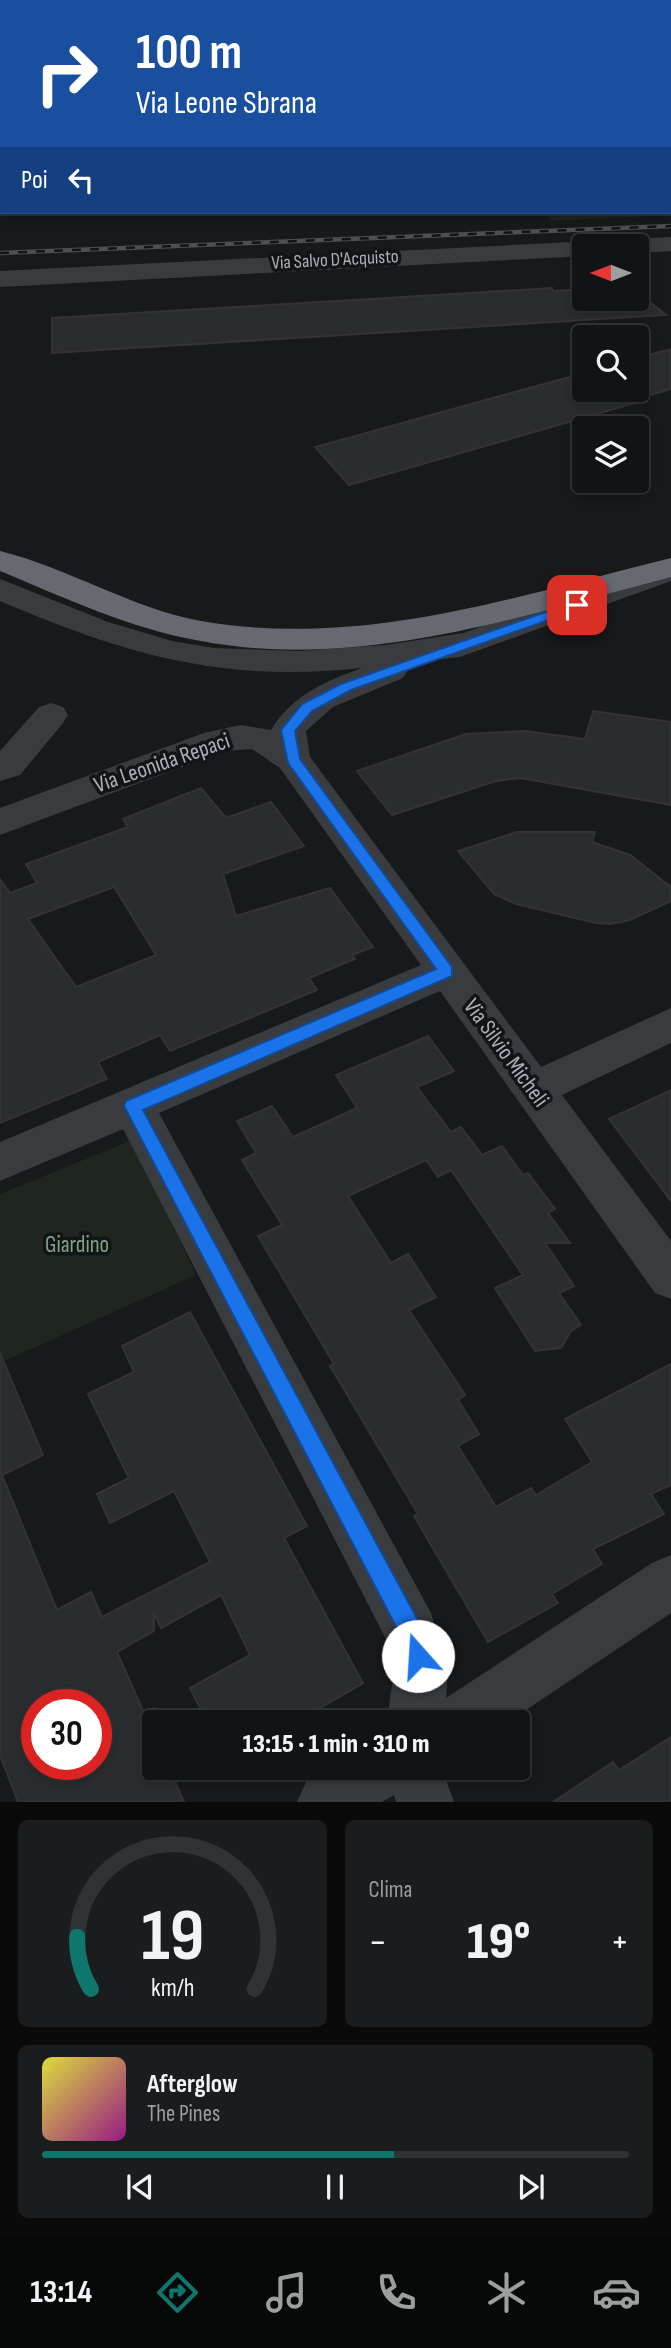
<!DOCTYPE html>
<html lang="it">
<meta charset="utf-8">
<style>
body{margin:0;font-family:"Sofia Sans Condensed",sans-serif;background:#1b1c1d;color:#f1f3f6;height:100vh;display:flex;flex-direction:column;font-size:26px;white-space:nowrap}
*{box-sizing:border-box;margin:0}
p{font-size:23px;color:#9c9ea0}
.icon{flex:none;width:38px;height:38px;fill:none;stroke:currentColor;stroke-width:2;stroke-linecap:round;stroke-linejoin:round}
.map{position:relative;height:1802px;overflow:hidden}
.side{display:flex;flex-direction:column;gap:18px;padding:18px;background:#0a0a0b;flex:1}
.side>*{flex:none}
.guide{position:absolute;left:0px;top:0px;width:672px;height:214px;box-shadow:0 4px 10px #0003,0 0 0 2px #313234;background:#1a4fa0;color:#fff;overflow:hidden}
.needle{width:46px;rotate:270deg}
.controls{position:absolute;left:572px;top:234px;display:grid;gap:14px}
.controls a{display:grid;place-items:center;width:77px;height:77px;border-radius:7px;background:#121314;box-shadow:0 4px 10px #0003,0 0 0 2px #313234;font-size:35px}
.speed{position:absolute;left:21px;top:1689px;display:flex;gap:14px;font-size:35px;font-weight:700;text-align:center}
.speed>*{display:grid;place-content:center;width:91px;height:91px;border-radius:50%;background:#121314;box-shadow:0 4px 10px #0003,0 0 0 2px #313234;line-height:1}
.speed .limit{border:10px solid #d22;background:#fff;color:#111}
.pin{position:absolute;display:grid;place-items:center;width:60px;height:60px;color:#fff;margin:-30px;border-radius:14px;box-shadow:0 4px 10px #0006}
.me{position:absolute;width:77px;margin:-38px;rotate:341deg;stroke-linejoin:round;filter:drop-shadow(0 0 5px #0008)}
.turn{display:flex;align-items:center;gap:24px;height:147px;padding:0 21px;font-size:32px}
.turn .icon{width:91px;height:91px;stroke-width:2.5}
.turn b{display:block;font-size:49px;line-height:60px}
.then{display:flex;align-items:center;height:66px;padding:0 21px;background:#0003;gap:14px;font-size:26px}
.big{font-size:52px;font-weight:800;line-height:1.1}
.side .widget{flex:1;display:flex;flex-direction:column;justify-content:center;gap:10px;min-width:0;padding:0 24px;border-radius:10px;background:#1b1c1d}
.side .dial{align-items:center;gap:0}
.dial svg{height:182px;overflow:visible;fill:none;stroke:#313234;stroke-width:7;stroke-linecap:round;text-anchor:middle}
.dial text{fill:#f1f3f6;stroke:none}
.song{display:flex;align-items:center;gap:21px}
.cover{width:84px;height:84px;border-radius:10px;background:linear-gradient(135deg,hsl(60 70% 55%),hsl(310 70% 35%))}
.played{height:7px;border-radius:4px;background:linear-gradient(90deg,#0f766e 60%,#313234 60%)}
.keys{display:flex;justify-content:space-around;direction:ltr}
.heat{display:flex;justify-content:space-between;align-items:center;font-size:38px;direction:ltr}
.side .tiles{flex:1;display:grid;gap:18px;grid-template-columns:1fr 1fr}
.widget:last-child{grid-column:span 2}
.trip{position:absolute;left:142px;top:1710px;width:388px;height:70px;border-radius:7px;background:#121314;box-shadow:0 4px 10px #0003,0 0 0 2px #313234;font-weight:800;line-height:70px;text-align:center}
.tabs{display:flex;height:112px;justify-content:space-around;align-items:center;background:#070808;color:#9c9ea0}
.tabs .icon{width:49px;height:49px}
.tabs .current{color:#0f766e}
.tabs b{font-size:32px;color:#f1f3f6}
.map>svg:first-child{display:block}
.green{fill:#1e261f}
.building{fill:#2b2c2e;stroke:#333336;stroke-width:2;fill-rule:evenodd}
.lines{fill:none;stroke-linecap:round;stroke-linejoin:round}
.minor{fill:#3a3b3f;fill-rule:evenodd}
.highway{fill:#666970;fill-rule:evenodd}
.rail-casing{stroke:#4d4f54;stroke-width:4.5}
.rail{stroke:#131416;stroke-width:2.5;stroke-dasharray:9;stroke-linecap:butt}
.route{fill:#1a73e8;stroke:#114b97;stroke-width:2}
.labels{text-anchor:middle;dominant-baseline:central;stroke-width:7;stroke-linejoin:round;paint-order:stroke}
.far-street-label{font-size:19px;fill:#abb1ba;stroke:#131416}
.street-label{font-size:23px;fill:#abb1ba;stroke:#131416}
.park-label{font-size:23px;fill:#83a483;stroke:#131416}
</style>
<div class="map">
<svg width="671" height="1802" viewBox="0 0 671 1802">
<rect width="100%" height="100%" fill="#18191b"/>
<g class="green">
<polygon points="671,205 671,215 550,221 548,212 670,212"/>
<polygon points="132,1140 196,1275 0,1363 0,1194"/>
</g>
<g class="building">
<polygon points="552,288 553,291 584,289 584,299 637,299 637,292 666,315 52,353 52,318"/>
<polygon points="671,349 671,389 632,400 635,403 349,485 315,447 584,373 584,390 637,390 637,358"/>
<polygon points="593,711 671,722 671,805 520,778 496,781 392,815 357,771 466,734 525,731 585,739"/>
<path d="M201 788 226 818 271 802 304 846 223 874 236 916 330 888 373 947 352 955 355 959 309 978 317 990 170 1051 160 1035 98 1062 107 1079 0 1123V879L10 893 37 883 26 864 128 827 123 819ZM114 887 156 955 76 987 28 919Z"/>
<polygon points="517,832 595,832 592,842 630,855 671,887 671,901 630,920 611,924 596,923 516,904 494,894 458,851"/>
<polygon points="428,1036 454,1071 417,1087 451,1132 461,1127 482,1155 502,1146 523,1175 528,1173 555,1209 548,1213 570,1243 545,1243 574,1286 559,1293 581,1325 571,1331 561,1348 535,1351 495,1288 523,1275 451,1170 438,1177 426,1160 348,1196 391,1263 408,1254 436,1297 409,1310 465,1395 458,1400 479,1434 458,1446 496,1507 531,1488 536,1495 592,1462 565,1419 671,1364 671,1485 651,1494 664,1514 593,1549 602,1564 552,1594 558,1603 488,1642 414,1516 418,1514 330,1366 334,1364 258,1236 282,1225 242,1160 256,1153 237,1121 272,1106 293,1137 357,1108 336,1075"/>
<polygon points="671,1090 671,1201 609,1119"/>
<path d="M190 1312 307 1526 284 1538 363 1683 296 1722H207L190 1688 250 1655 221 1595 161 1628 154 1613V1631L117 1652 144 1713 154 1708V1768H169L184 1802H18L0 1755V1353L43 1455 2 1475 57 1610 91 1592 102 1617 210 1562 174 1491 110 1523 97 1494 129 1478 88 1394 134 1372 122 1346ZM37 1704H96V1764H37Z"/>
<polygon points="671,1737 671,1802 553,1802 613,1762 619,1770"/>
</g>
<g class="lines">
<g class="minor">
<polygon points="302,0 327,0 301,2"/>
<rect x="0" y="81" width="2" height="12"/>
<polygon points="671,237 671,251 637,253 637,247 584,247 584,256 0,287 0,271"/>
<path d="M671 560V581L460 657 404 663 408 670 403 678 333 707 306 731 310 757 541 1067 671 1008V1043L562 1095 671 1241V1299L655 1293 440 991 159 1113 431 1613 448 1670 446 1698 652 1563 671 1555V1613L508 1722H387L394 1670 386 1639 123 1129 0 1181V1142L421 965 280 768 252 749 225 751 0 835V808L204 733 240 725 271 730C292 695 326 681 362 668 223 683 126 655 0 601V579L108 622 172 641 214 648 300 651 386 645 463 633Z"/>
<polygon points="51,703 63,707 68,715 63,723 20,775 0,781 0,751 39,707"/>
<polygon points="331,1768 442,1768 454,1802 396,1802 394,1795 382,1802 297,1802 306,1782"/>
</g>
<path class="highway" d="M0 551C69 568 130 608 201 621 361 649 517 596 671 558V577C518 617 360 671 201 641 131 629 65 598 0 571Z"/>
<g class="rail-casing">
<polyline id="rail" points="0,253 671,226"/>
</g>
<use href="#rail" class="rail"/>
</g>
<polygon class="route" points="577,601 582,602 582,608 351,690 312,711 295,731 300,759 452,967 452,976 143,1110 420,1624 430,1656 426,1663 418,1667 410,1663 401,1636 124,1106 126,1101 436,969 288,763 281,730 302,704 341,684"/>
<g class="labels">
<g class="far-street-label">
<text transform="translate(335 260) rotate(-3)">Via Salvo D'Acquisto</text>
</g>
<g class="street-label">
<text transform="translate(162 763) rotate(-19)">Via Leonida Repaci</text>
<text transform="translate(506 1053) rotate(54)">Via Silvio Micheli</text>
</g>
<g class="park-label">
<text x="77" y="1245">Giardino</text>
</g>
</g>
</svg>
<div class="controls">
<a><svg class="needle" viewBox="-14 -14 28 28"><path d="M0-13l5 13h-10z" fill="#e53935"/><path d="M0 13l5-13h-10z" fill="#9c9ea0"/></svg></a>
<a><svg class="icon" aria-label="search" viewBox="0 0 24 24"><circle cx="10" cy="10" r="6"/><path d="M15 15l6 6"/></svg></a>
<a><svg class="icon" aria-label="layers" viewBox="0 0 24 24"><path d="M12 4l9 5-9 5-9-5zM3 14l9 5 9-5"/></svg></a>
</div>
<div class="speed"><div class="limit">30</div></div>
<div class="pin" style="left:577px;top:605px;background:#d93025"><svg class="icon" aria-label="arrive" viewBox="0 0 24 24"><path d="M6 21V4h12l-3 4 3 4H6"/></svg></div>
<svg class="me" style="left:418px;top:1656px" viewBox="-20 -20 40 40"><circle r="19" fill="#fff"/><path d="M0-13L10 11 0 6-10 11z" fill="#1a73e8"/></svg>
<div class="trip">13:15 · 1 min · 310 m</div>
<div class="guide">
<div class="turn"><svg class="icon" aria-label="right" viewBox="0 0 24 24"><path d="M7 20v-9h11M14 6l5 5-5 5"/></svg><div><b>100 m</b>Via Leone Sbrana</div></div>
<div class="then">Poi<svg class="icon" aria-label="left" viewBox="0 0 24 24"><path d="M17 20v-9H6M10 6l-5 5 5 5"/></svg></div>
</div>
</div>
<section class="side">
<div class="tiles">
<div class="widget dial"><svg viewBox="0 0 100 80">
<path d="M14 69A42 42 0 1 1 86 69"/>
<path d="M14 69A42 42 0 0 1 8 46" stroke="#0f766e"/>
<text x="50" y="56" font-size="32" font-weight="700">19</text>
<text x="50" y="72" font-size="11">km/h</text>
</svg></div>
<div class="widget"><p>Clima</p>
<div class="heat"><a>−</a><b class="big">19°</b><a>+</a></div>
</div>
<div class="widget">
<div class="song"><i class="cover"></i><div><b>Afterglow</b><p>The Pines</p></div></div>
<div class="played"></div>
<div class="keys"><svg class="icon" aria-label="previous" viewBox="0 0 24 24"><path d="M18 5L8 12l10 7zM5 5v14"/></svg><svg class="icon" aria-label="pause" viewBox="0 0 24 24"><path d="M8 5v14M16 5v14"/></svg><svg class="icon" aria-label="next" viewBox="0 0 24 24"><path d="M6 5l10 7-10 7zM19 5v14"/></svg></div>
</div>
</div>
</section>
<nav class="tabs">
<b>13:14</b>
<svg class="icon current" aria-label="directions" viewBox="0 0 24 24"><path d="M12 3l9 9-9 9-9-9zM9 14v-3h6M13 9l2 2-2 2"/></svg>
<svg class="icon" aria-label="music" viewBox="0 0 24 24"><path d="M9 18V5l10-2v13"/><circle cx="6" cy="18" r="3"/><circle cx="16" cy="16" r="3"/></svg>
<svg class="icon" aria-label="phone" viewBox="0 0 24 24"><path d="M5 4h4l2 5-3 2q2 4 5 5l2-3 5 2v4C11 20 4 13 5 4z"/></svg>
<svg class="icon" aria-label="climate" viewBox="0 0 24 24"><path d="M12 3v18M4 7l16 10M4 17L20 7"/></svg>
<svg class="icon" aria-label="car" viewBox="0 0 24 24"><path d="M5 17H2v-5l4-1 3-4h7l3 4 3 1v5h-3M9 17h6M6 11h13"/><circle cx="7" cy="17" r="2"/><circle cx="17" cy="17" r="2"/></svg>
</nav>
